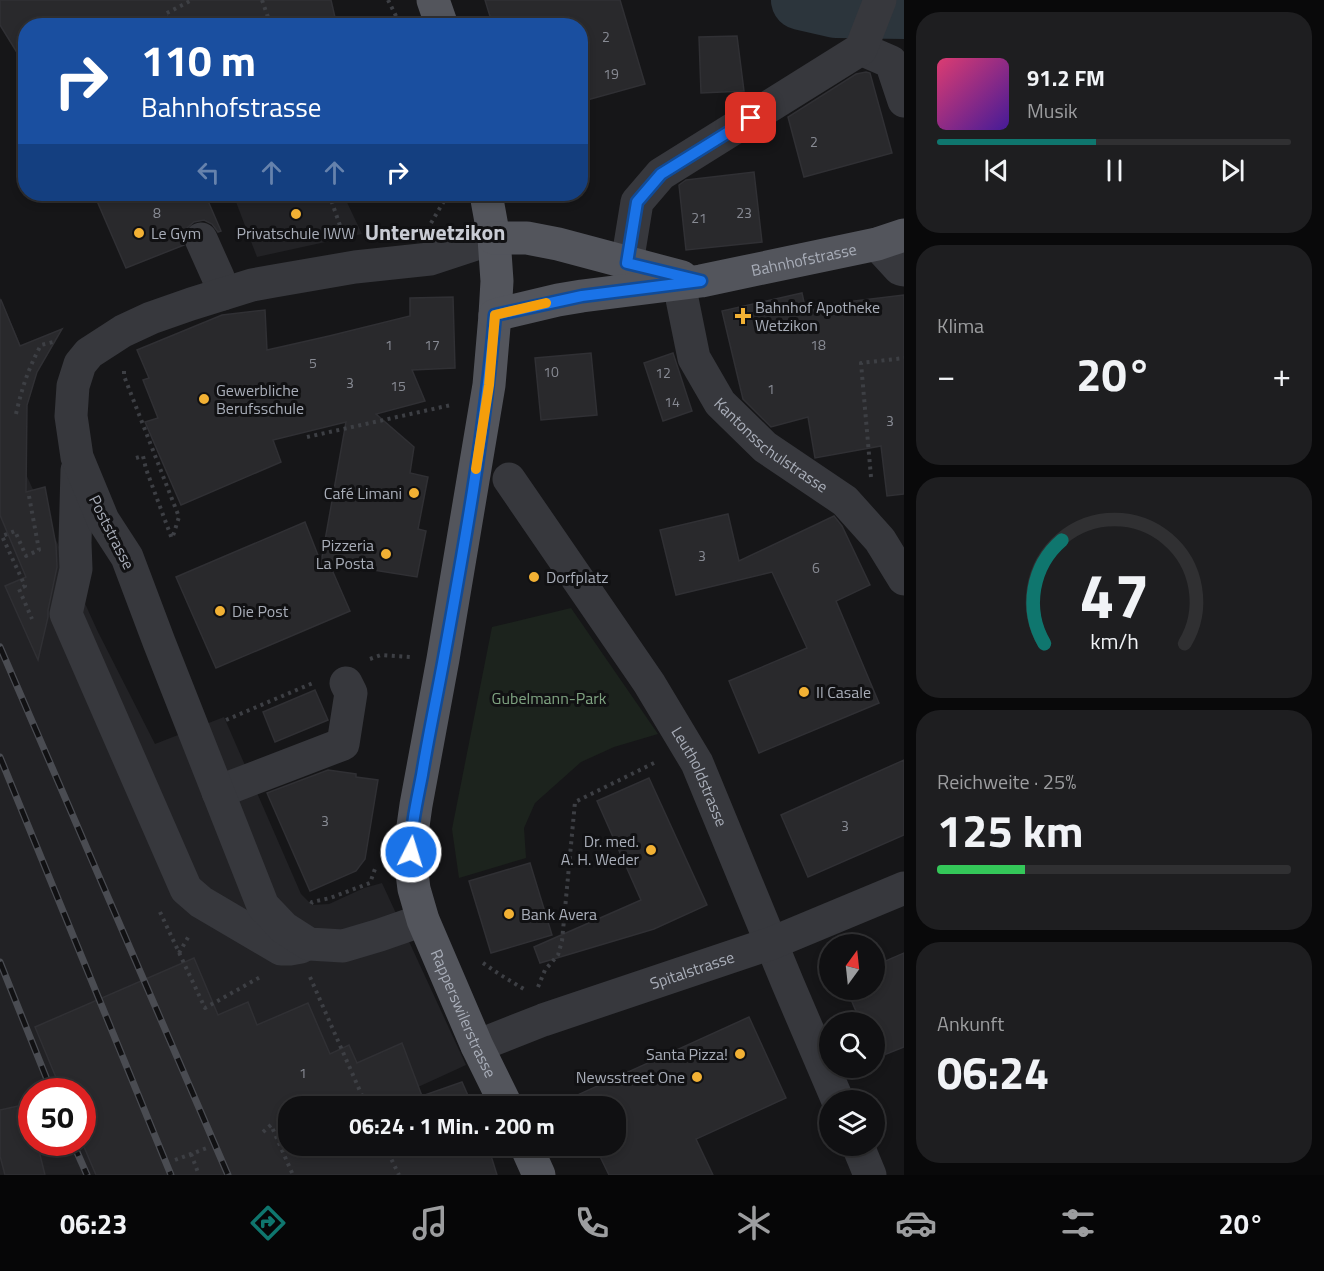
<!DOCTYPE html>
<html lang="de">
<meta charset="utf-8">
<style>
body{margin:0;font-family:"Titillium Web",sans-serif;background:#1e1e20;color:#f1f3f6;height:100vh;display:flex;flex-direction:column;font-size:22px;white-space:nowrap}
*{box-sizing:border-box;margin:0}
p{font-size:20px;color:#9c9d9f}
.icon{flex:none;width:33px;height:33px;fill:none;stroke:currentColor;stroke-width:2;stroke-linecap:round;stroke-linejoin:round}
.map{position:relative;flex:1;overflow:hidden}
.drawer{display:flex;flex-direction:column;gap:12px;padding:12px;background:#09090a;width:420px}
.drawer>*{flex:none}
.banner{position:absolute;left:18px;top:18px;width:570px;height:183px;border-radius:24px;box-shadow:0 3px 9px #0003,0 0 0 2px #303032;background:#1a4fa0;color:#fff;overflow:hidden}
.needle{width:39px;rotate:15deg}
.tools{position:absolute;left:819px;top:934px;display:grid;gap:12px}
.tools a{display:grid;place-items:center;width:66px;height:66px;border-radius:50%;background:#101012;box-shadow:0 3px 9px #0003,0 0 0 2px #303032;font-size:30px}
.speed{position:absolute;left:18px;top:1078px;display:flex;gap:12px;font-size:30px;font-weight:700;text-align:center}
.speed>*{display:grid;place-content:center;width:78px;height:78px;border-radius:50%;background:#101012;box-shadow:0 3px 9px #0003,0 0 0 2px #303032;line-height:1}
.speed .limit{border:9px solid #d22;background:#fff;color:#111}
.pin{position:absolute;display:grid;place-items:center;width:51px;height:51px;color:#fff;margin:-26px;border-radius:12px;box-shadow:0 3px 9px #0006}
.me{position:absolute;width:66px;margin:-33px;rotate:5deg;stroke-linejoin:round;filter:drop-shadow(0 0 4px #0008)}
.turn{display:flex;align-items:center;gap:21px;height:126px;padding:0 24px;font-size:27px}
.turn .icon{width:78px;height:78px;stroke-width:2.5}
.turn b{display:block;font-size:42px;line-height:51px}
.lanes{display:flex;align-items:center;height:57px;padding:0 24px;background:#0003;justify-content:center;gap:30px;direction:ltr}
.lanes .off{opacity:.35}
.big{font-size:45px;font-weight:700;line-height:1.1}
.drawer .card{flex:1;display:flex;flex-direction:column;justify-content:center;gap:9px;min-width:0;padding:0 21px;border-radius:24px;background:#1e1e20}
.drawer .dial{align-items:center;gap:0}
.dial svg{height:156px;overflow:visible;fill:none;stroke:#303032;stroke-width:7;stroke-linecap:round;text-anchor:middle}
.dial text{fill:#f1f3f6;stroke:none}
.song{display:flex;align-items:center;gap:18px}
.cover{width:72px;height:72px;border-radius:9px;background:linear-gradient(135deg,hsl(340 70% 55%),hsl(260 70% 35%))}
.played{height:6px;border-radius:3px;background:linear-gradient(90deg,#0f766e 45%,#303032 45%)}
.keys{display:flex;justify-content:space-around;direction:ltr}
.heat{display:flex;justify-content:space-between;align-items:center;font-size:33px;direction:ltr}
.charge{height:9px;border-radius:4px;background:linear-gradient(90deg,#34c759 25%,#303032 0)}
.trip{position:absolute;left:278px;top:1096px;width:348px;height:60px;border-radius:24px;background:#101012;box-shadow:0 3px 9px #0003,0 0 0 2px #303032;font-weight:700;line-height:60px;text-align:center}
.dock{display:flex;height:96px;justify-content:space-around;align-items:center;background:#060607;color:#9c9d9f}
.dock .icon{width:42px;height:42px}
.dock .current{color:#0f766e}
.dock b{font-size:27px;color:#f1f3f6}
main{display:flex;flex:1;min-height:0}
.map>svg:first-child{display:block}
.built{fill:#222225;fill-rule:evenodd}
.green{fill:#1c231d}
.lines{fill:none;stroke-linecap:round;stroke-linejoin:round}
.river{stroke:#2c353c;stroke-width:60}
.building{fill:#29292c;stroke:#303034;stroke-width:1.5}
.path{stroke:#3d3f44;stroke-width:4;stroke-dasharray:3 4.5;stroke-linecap:butt}
.minor{stroke:#37383d;stroke-width:33}
.major{stroke:#53555c;stroke-width:33}
.rail-casing{stroke:#4a4c52;stroke-width:7}
.rail{stroke:#111113;stroke-width:4.5;stroke-dasharray:14;stroke-linecap:butt}
.route-casing{stroke:#114b97;stroke-width:15}
.route{stroke:#1a73e8;stroke-width:10}
.slow{stroke:#f59e0b;stroke-width:10}
.poi-dot{fill:#f2b134;stroke:#111113;stroke-width:2}
.labels{text-anchor:middle;dominant-baseline:central;stroke-width:6;stroke-linejoin:round;paint-order:stroke}
.number-label{font-size:14px;fill:#888b94}
.poi-label{font-size:16px;fill:#a8adb8;stroke:#111113;text-anchor:start}
.street-label{font-size:16px;fill:#a8adb8;stroke:#111113}
.park-label{font-size:16px;fill:#7fa381;stroke:#111113}
.district-label{font-size:22px;font-weight:bold;fill:#c9ccd4;stroke:#111113}
</style>
<main>
<div class="map">
<svg width="904" height="1175" viewBox="0 0 904 1175">
<rect width="100%" height="100%" fill="#161618"/>
<g class="built">
<polygon points="233,194 343,194 362,234 257,257"/>
<path d="M0 297 21 346 9 437 98 632 155 744 224 717 301 894 312 905 329 904 364 888 382 883 466 1065 405 1093 288 1107V1146L431 1175H0ZM32 1092H82V1143H32Z"/>
</g>
<polygon class="green" points="571,608 658,734 614,747 581,762 535,803 524,828 526,858 459,878 452,829 492,627"/>
<g class="lines">
<polyline class="river" points="801,0 836,8 904,9"/>
</g>
<g class="building">
<polygon points="0,0 331,0 337,26 26,26 26,67 0,25"/>
<polygon points="485,0 620,0 645,84 580,102 580,26 493,26"/>
<polygon points="737,36 744,91 701,93 699,37"/>
<polygon points="866,72 870,73 892,153 804,177 788,117 856,74"/>
<polygon points="754,172 762,242 686,250 679,185 686,180"/>
<polygon points="94,194 205,194 221,231 218,232 212,224 204,220 194,222 186,229 182,237 184,245 126,268"/>
<polygon points="802,293 805,307 904,295 904,494 887,496 881,446 815,458 808,417 771,427 743,399 722,311"/>
<polygon points="453,297 455,368 412,370 425,401 376,414 414,447 410,473 428,477 418,529 426,531 417,577 329,563 350,611 216,668 176,577 305,522 321,563 346,422 273,440 281,462 181,505 145,422 158,418 143,380 149,378 137,350 222,315 265,310 267,350 329,336 410,316 410,298"/>
<polygon points="0,300 1,300 20,346 62,329 37,372 27,405 26,492 45,487 56,545 57,567 48,610 48,617 38,660 5,586 26,577 0,515"/>
<polygon points="591,353 597,415 541,420 535,358"/>
<polygon points="673,353 692,411 663,421 644,363"/>
<polygon points="728,514 739,561 834,516 842,526 870,585 836,601 879,703 759,753 729,681 807,648 772,572 676,595 660,530"/>
<polygon points="315,690 328,720 275,742 263,712"/>
<polygon points="904,760 904,835 808,877 781,815"/>
<polygon points="328,770 356,774 356,777 378,780 365,859 356,871 310,891 267,793"/>
<polygon points="649,778 707,905 654,929 540,963 534,947 641,900 597,801"/>
<polygon points="530,863 552,935 491,953 469,881"/>
<polygon points="904,953 904,1047 874,1059 874,1023 861,1023 847,990 874,990 874,966"/>
<polygon points="194,958 218,1015 248,1002 257,1025 308,1003 330,1054 349,1045 357,1063 402,1043 422,1096 462,1082 470,1100 472,1100 475,1107 288,1107 288,1146 488,1146 497,1175 96,1175 82,1142 82,1092 62,1092 35,1027"/>
<polygon points="749,1017 786,1098 696,1139 713,1175 609,1175 595,1146 615,1146 615,1107 578,1107 573,1097"/>
<polygon points="32,1103 32,1143 37,1143 45,1175 5,1175 0,1156 0,1110"/>
</g>
<g class="lines">
<g class="path">
<polyline points="262,0 271,26"/>
<polyline points="388,0 401,26"/>
<polyline points="170,26 165,14 192,0"/>
<polyline points="329,194 344,237"/>
<polyline points="431,223 447,196 446,194"/>
<polyline points="124,371 124,376 179,517 172,539"/>
<path d="M16 414C22 388 28 369 41 345L53 342"/>
<polyline points="307,437 451,405"/>
<polyline points="136,458 143,456 146,469 172,539"/>
<polyline points="871,477 861,363 904,358"/>
<polyline points="29,496 39,550 26,556 15,531 2,536 25,586 19,589 32,619"/>
<polyline points="370,659 381,655 410,657"/>
<polyline points="226,720 313,683"/>
<polyline points="311,904 312,902 330,898 370,883 376,866"/>
<polyline points="160,912 205,1008 262,976"/>
<polyline points="179,953 190,934"/>
<polyline points="483,963 499,974 527,991"/>
<polyline points="310,977 367,1107"/>
<polyline points="538,987 545,970 558,955 562,941 575,802 656,762"/>
<polyline points="263,1132 271,1125 293,1175"/>
<polyline points="385,1146 399,1175"/>
<polyline points="191,1154 199,1175"/>
<polyline points="175,1160 207,1148"/>
</g>
<g class="minor">
<polyline points="861,49 891,62 904,101"/>
<polyline points="201,239 218,277 223,294"/>
<polyline points="877,244 900,269 904,270"/>
<polyline points="627,263 637,202 661,174 861,49 880,0"/>
<path id="s1" d="M679 284 694 358 720 403 765 447 845 501 880 540 904 579"/>
<polyline points="77,470 75,543 76,569 66,614 186,889 201,902 281,949 290,949 301,947"/>
<path id="s2" d="M509 479 649 683 697 763 788 984 838 1101"/>
<polyline points="218,792 343,744 351,693 346,683"/>
<polyline points="423,920 380,935 343,946 309,944 284,928 263,906 159,642 127,557 103,520 77,457 71,416 73,386 80,364 89,353 123,331 151,318 191,304 252,285 274,281 355,267 430,259 494,238"/>
<path id="s3" d="M477 1046 543 1020 772 943 904 888"/>
<polyline points="858,1146 870,1175"/>
</g>
<g class="major">
<polyline points="433,0 442,26"/>
<path id="s4" d="M486 194 494 238 497 281 495 315 489 385 443 659 416 805 411 840V865L414 889 423 920 477 1046 507 1107"/>
<polyline points="494,238 527,238 558,244 682,277"/>
<path id="s5" d="M495 315 558 300 582 296 701 281 877 244 904 235"/>
<polyline points="526,1146 539,1175"/>
</g>
<g class="rail-casing">
<g id="rail">
<polyline points="0,647 228,1175"/>
<polyline points="0,757 171,1175"/>
<polyline points="0,962 52,1092"/>
<polyline points="73,1143 87,1175"/>
</g>
</g>
<use href="#rail" class="rail"/>
</g>
<g class="lines">
<g class="route-casing">
<path id="route" d="M411 852C411 826 417 801 422 775 428 738 436 701 443 663 464 548 485 432 495 315L582 296 701 281 627 263 637 202 661 174 751 118"/>
</g>
<use href="#route" class="route"/>
<polyline class="slow" points="476,469 489,385 495,315 546,303"/>
</g>
<g class="poi-dot">
<circle cx="296" cy="214" r="6"/>
<circle cx="139" cy="233" r="6"/>
<path d="M740 307h6v6h6v6h-6v6h-6v-6h-6v-6h6z"/>
<circle cx="204" cy="399" r="6"/>
<circle cx="414" cy="493" r="6"/>
<circle cx="386" cy="554" r="6"/>
<circle cx="534" cy="577" r="6"/>
<circle cx="220" cy="611" r="6"/>
<circle cx="804" cy="692" r="6"/>
<circle cx="651" cy="850" r="6"/>
<circle cx="509" cy="914" r="6"/>
<circle cx="740" cy="1054" r="6"/>
<circle cx="697" cy="1077" r="6"/>
</g>
<g class="labels">
<g class="number-label">
<text x="606" y="36">2</text>
<text x="611" y="73">19</text>
<text x="814" y="141">2</text>
<text x="157" y="212">8</text>
<text x="744" y="212">23</text>
<text x="699" y="217">21</text>
<text x="389" y="344">1</text>
<text x="432" y="344">17</text>
<text x="818" y="344">18</text>
<text x="313" y="362">5</text>
<text x="551" y="371">10</text>
<text x="663" y="372">12</text>
<text x="350" y="382">3</text>
<text x="398" y="385">15</text>
<text x="771" y="388">1</text>
<text x="672" y="401">14</text>
<text x="890" y="420">3</text>
<text x="702" y="555">3</text>
<text x="816" y="567">6</text>
<text x="325" y="820">3</text>
<text x="845" y="825">3</text>
<text x="303" y="1072">1</text>
</g>
<g class="poi-label">
<text x="151" y="233">Le Gym</text>
<text x="296" y="233" text-anchor="middle">Privatschule IWW</text>
<text x="755" y="307">Bahnhof Apotheke<tspan x="755" dy="18">Wetzikon</tspan></text>
<text x="216" y="390">Gewerbliche<tspan x="216" dy="18">Berufsschule</tspan></text>
<text x="402" y="493" text-anchor="end">Café Limani</text>
<text x="374" y="545" text-anchor="end">Pizzeria<tspan x="374" dy="18">La Posta</tspan></text>
<text x="546" y="577">Dorfplatz</text>
<text x="232" y="611">Die Post</text>
<text x="816" y="692">Il Casale</text>
<text x="639" y="841" text-anchor="end">Dr. med.<tspan x="639" dy="18">A. H. Weder</tspan></text>
<text x="521" y="914">Bank Avera</text>
<text x="728" y="1054" text-anchor="end">Santa Pizza!</text>
<text x="685" y="1077" text-anchor="end">Newsstreet One</text>
</g>
<g class="street-label">
<text stroke="none"><textPath href="#s5" startOffset="314">Bahnhofstrasse</textPath></text>
<text stroke="none"><textPath href="#s1" startOffset="194">Kantonsschulstrasse</textPath></text>
<text transform="translate(112 532) rotate(63)">Poststrasse</text>
<text stroke="none"><textPath href="#s2" startOffset="354">Leutholdstrasse</textPath></text>
<text stroke="none"><textPath href="#s3" startOffset="228">Spitalstrasse</textPath></text>
<text stroke="none"><textPath href="#s4" startOffset="837">Rapperswilerstrasse</textPath></text>
</g>
<g class="park-label">
<text x="549" y="698">Gubelmann-Park</text>
</g>
<g class="district-label">
<text x="435" y="232">Unterwetzikon</text>
</g>
</g>
</svg>
<div class="tools">
<a><svg class="needle" viewBox="-14 -14 28 28"><path d="M0-13l5 13h-10z" fill="#e53935"/><path d="M0 13l5-13h-10z" fill="#9c9d9f"/></svg></a>
<a><svg class="icon" aria-label="search" viewBox="0 0 24 24"><circle cx="10" cy="10" r="6"/><path d="M15 15l6 6"/></svg></a>
<a><svg class="icon" aria-label="layers" viewBox="0 0 24 24"><path d="M12 4l9 5-9 5-9-5zM3 14l9 5 9-5"/></svg></a>
</div>
<div class="speed"><div class="limit">50</div></div>
<div class="pin" style="left:751px;top:118px;background:#d93025"><svg class="icon" aria-label="arrive" viewBox="0 0 24 24"><path d="M6 21V4h12l-3 4 3 4H6"/></svg></div>
<svg class="me" style="left:411px;top:852px" viewBox="-20 -20 40 40"><circle r="17" fill="#1a73e8" stroke="#fff" stroke-width="3"/><path d="M0-11L8 9 0 5-8 9z" fill="#fff"/></svg>
<div class="trip">06:24 · 1 Min. · 200 m</div>
<div class="banner">
<div class="turn"><svg class="icon" aria-label="right" viewBox="0 0 24 24"><path d="M7 20v-9h11M14 6l5 5-5 5"/></svg><div><b>110 m</b>Bahnhofstrasse</div></div>
<div class="lanes"><svg class="icon off" aria-label="left" viewBox="0 0 24 24"><path d="M17 20v-9H6M10 6l-5 5 5 5"/></svg><svg class="icon off" aria-label="ahead" viewBox="0 0 24 24"><path d="M12 20V5M6 11l6-6 6 6"/></svg><svg class="icon off" aria-label="ahead" viewBox="0 0 24 24"><path d="M12 20V5M6 11l6-6 6 6"/></svg><svg class="icon" aria-label="right" viewBox="0 0 24 24"><path d="M7 20v-9h11M14 6l5 5-5 5"/></svg></div>
</div>
</div>
<section class="drawer">
<div class="card">
<div class="song"><i class="cover"></i><div><b>91.2 FM</b><p>Musik</p></div></div>
<div class="played"></div>
<div class="keys"><svg class="icon" aria-label="previous" viewBox="0 0 24 24"><path d="M18 5L8 12l10 7zM5 5v14"/></svg><svg class="icon" aria-label="pause" viewBox="0 0 24 24"><path d="M8 5v14M16 5v14"/></svg><svg class="icon" aria-label="next" viewBox="0 0 24 24"><path d="M6 5l10 7-10 7zM19 5v14"/></svg></div>
</div>
<div class="card"><p>Klima</p>
<div class="heat"><a>−</a><b class="big">20°</b><a>+</a></div>
</div>
<div class="card dial"><svg viewBox="0 0 100 80">
<path d="M14 69A42 42 0 1 1 86 69"/>
<path d="M14 69A42 42 0 0 1 23 16" stroke="#0f766e"/>
<text x="50" y="56" font-size="32" font-weight="700">47</text>
<text x="50" y="72" font-size="11">km/h</text>
</svg></div>
<div class="card"><p>Reichweite · 25%</p><b class="big">125 km</b><div class="charge"></div></div>
<div class="card"><p>Ankunft</p><b class="big">06:24</b></div>
</section>
</main>
<nav class="dock">
<b>06:23</b>
<svg class="icon current" aria-label="directions" viewBox="0 0 24 24"><path d="M12 3l9 9-9 9-9-9zM9 14v-3h6M13 9l2 2-2 2"/></svg>
<svg class="icon" aria-label="music" viewBox="0 0 24 24"><path d="M9 18V5l10-2v13"/><circle cx="6" cy="18" r="3"/><circle cx="16" cy="16" r="3"/></svg>
<svg class="icon" aria-label="phone" viewBox="0 0 24 24"><path d="M5 4h4l2 5-3 2q2 4 5 5l2-3 5 2v4C11 20 4 13 5 4z"/></svg>
<svg class="icon" aria-label="climate" viewBox="0 0 24 24"><path d="M12 3v18M4 7l16 10M4 17L20 7"/></svg>
<svg class="icon" aria-label="car" viewBox="0 0 24 24"><path d="M5 17H2v-5l4-1 3-4h7l3 4 3 1v5h-3M9 17h6M6 11h13"/><circle cx="7" cy="17" r="2"/><circle cx="17" cy="17" r="2"/></svg>
<svg class="icon" aria-label="filters" viewBox="0 0 24 24"><path d="M4 7h16M4 17h16"/><circle cx="9" cy="7" r="2"/><circle cx="15" cy="17" r="2"/></svg>
<b>20°</b>
</nav>
